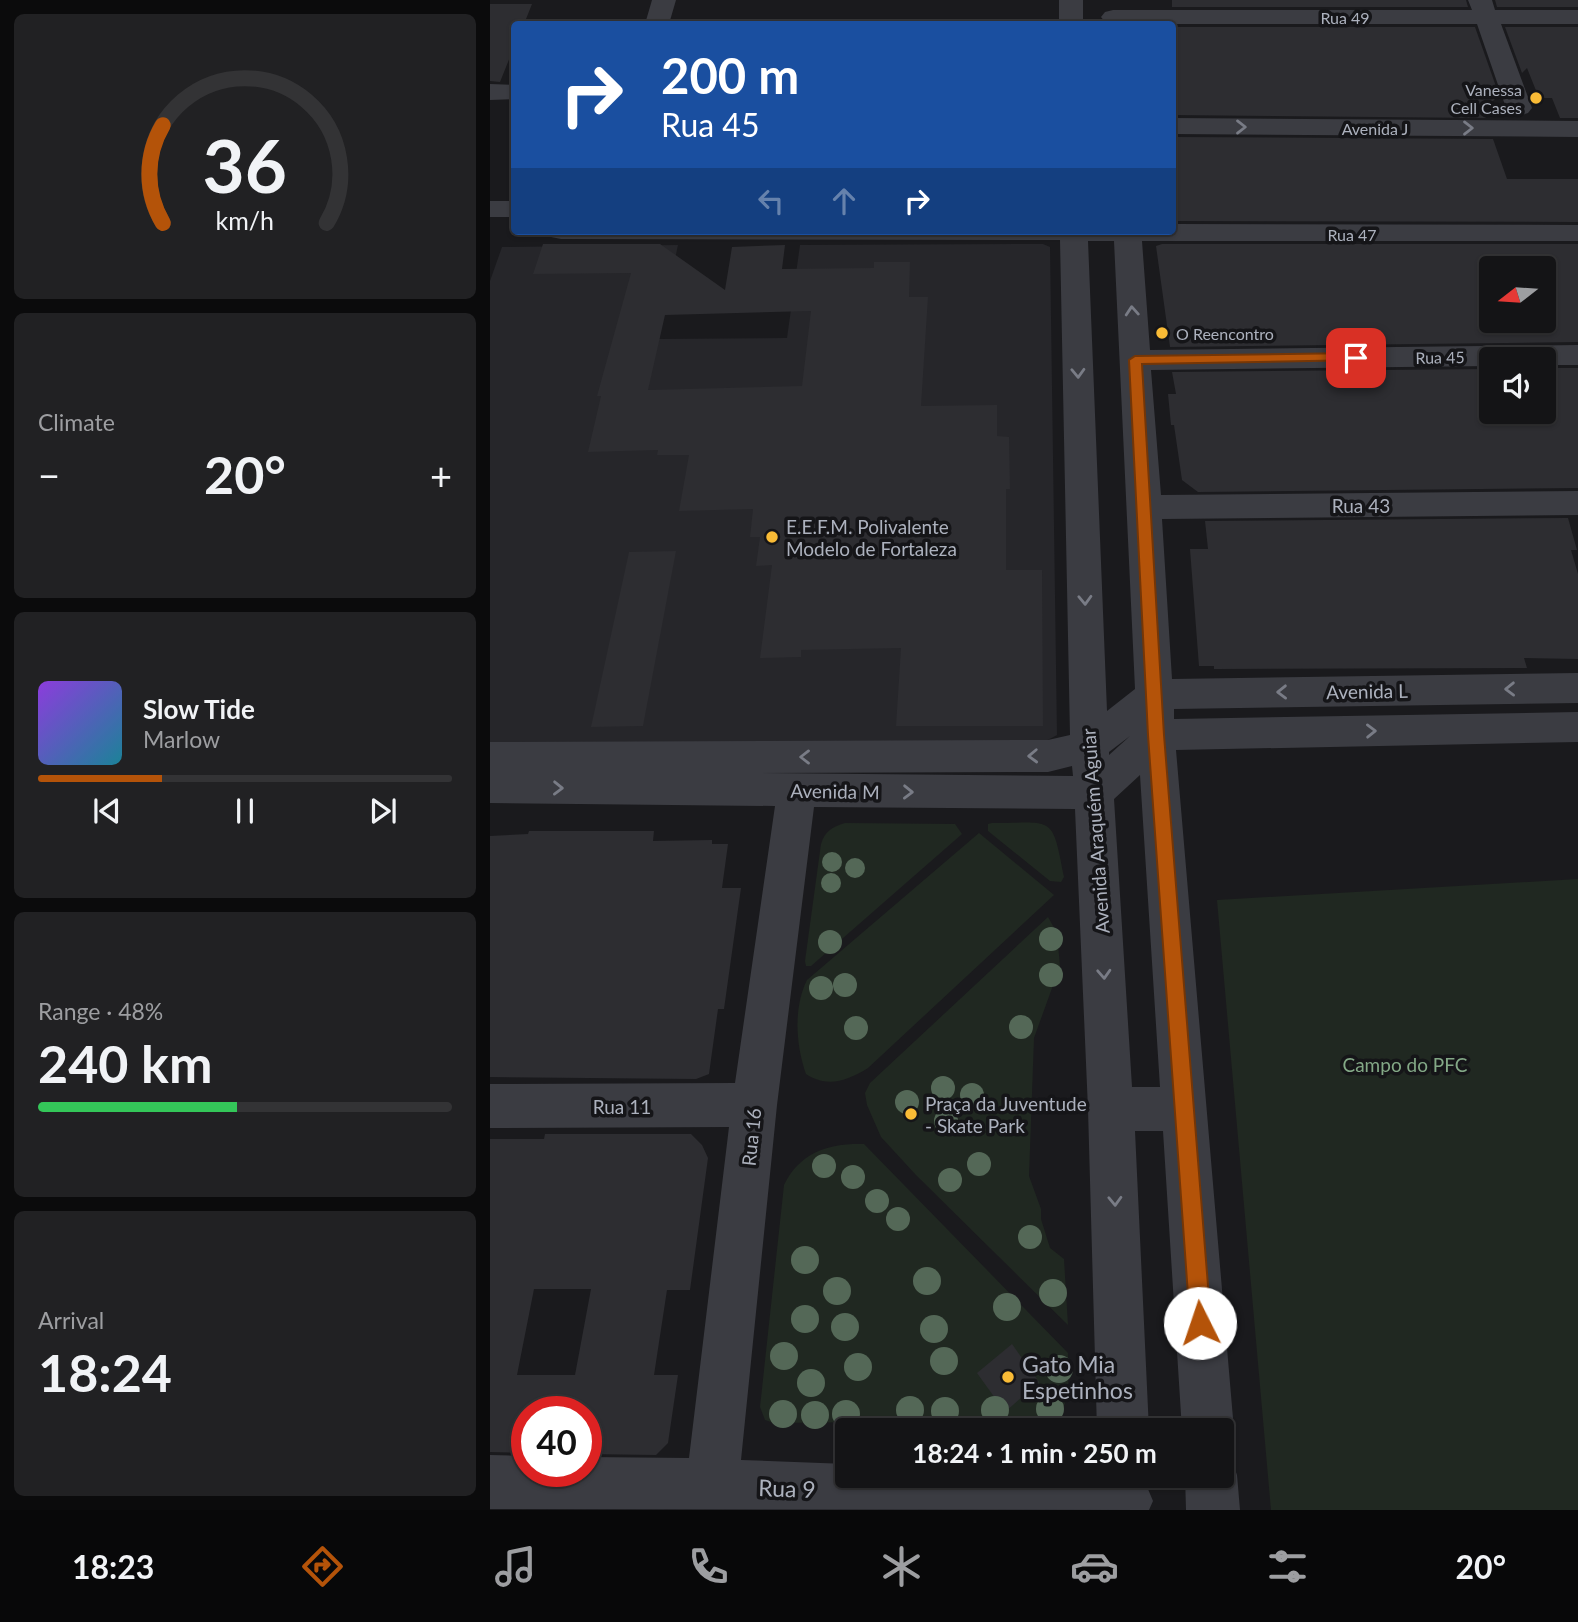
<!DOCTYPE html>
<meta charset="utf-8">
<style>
body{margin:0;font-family:Lato,sans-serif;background:#212123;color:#f1f3f6;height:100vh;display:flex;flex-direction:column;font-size:26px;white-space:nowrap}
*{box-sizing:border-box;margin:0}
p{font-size:23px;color:#9d9ea1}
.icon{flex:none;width:38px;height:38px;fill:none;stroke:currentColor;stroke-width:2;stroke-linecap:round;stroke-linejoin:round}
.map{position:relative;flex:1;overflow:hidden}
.drawer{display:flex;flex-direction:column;gap:14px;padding:14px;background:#0b0b0c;width:490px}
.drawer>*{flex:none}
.guide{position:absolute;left:21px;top:21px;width:665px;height:214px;border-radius:7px;box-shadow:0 2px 5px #0004,0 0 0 2px #333335;background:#1a4fa0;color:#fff;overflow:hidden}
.needle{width:46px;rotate:253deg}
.tools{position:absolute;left:989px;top:256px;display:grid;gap:14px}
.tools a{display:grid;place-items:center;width:77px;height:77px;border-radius:7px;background:#141416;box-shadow:0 2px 5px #0004,0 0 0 2px #333335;font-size:35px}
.speed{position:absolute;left:21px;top:1396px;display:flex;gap:14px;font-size:35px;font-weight:700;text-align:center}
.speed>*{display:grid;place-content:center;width:91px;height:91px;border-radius:50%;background:#141416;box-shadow:0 2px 5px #0004,0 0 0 2px #333335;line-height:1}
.speed .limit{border:10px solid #d22;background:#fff;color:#111}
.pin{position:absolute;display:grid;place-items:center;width:60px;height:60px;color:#fff;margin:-30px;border-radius:14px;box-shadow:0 4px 10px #0006}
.me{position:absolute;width:77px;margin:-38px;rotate:356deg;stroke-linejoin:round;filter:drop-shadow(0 0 5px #0008)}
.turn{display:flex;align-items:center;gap:24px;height:147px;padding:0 35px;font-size:32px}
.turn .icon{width:91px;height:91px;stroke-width:2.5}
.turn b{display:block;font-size:49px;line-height:60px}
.lanes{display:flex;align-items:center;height:66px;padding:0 35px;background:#0003;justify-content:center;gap:35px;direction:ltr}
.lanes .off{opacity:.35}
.big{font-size:52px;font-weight:700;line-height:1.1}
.drawer .card{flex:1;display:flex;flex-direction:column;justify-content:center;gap:10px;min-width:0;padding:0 24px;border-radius:10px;background:#212123}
.drawer .dial{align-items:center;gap:0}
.dial svg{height:182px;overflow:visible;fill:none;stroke:#333335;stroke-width:7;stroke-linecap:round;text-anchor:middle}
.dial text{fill:#f1f3f6;stroke:none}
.song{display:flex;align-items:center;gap:21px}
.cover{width:84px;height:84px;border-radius:10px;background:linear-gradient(135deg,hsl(270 70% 55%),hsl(190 70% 35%))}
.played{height:7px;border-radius:4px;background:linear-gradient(90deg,#b45309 30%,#333335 30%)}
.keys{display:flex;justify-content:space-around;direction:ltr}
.heat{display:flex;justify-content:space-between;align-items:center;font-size:38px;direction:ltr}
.charge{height:10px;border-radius:5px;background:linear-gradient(90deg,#34c759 48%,#333335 0)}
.trip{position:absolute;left:345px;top:1418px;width:399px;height:70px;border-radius:7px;background:#141416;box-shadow:0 2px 5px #0004,0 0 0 2px #333335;font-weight:700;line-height:70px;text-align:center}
.menu{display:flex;height:112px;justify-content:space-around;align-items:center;background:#080809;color:#9d9ea1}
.menu .icon{width:49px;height:49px}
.menu .active{color:#b45309}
.menu b{font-size:32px;color:#f1f3f6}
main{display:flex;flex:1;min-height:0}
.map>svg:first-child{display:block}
.built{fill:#26262a}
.green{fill:#202821}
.building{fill:#2d2d31;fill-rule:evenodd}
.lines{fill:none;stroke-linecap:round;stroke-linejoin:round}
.minor{fill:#3b3c42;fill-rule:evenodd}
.tree{fill:#546857}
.oneway{stroke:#797c86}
.route{fill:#b45309;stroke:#753606;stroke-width:2}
.poi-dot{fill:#f9bb36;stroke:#151518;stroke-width:2.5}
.labels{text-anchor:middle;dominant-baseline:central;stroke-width:7;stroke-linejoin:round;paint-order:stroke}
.far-street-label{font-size:16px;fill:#acb1bd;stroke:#151518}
.far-poi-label{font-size:16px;fill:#acb1bd;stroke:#151518;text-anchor:end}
.street-label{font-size:19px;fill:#acb1bd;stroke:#151518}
.poi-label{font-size:19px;fill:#acb1bd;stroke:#151518;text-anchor:start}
.park-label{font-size:19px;fill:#83a886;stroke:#151518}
.near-poi-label{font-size:23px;fill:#acb1bd;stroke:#151518;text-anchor:start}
.near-street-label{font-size:23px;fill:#acb1bd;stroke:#151518}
</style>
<main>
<section class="drawer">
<div class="card dial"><svg viewBox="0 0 100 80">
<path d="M14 69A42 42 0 1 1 86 69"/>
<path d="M14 69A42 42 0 0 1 14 26" stroke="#b45309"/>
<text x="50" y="56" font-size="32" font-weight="700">36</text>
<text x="50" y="72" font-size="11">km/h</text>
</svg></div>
<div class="card"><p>Climate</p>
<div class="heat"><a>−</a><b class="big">20°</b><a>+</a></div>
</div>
<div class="card">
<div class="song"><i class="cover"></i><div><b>Slow Tide</b><p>Marlow</p></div></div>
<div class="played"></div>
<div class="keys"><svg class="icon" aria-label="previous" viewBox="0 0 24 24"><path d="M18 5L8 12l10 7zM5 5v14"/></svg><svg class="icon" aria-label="pause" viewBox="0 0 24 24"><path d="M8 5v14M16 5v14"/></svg><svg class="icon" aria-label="next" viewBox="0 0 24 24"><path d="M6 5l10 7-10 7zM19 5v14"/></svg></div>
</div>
<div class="card"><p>Range · 48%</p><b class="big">240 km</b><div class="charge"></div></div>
<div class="card"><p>Arrival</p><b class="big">18:24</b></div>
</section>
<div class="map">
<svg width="1088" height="1510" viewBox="0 0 1088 1510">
<rect width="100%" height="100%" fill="#1a1a1d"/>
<polygon class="built" points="553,244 560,247 567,735 556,741 0,746 0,281 12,247 188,245 168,339 297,338 310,245"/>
<g class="green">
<path d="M355 823 465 824 472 834 321 966H316L315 961 331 844C335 831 342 827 355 823Z"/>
<path d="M502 823C564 823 562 814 574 877L571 882 560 881 498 831V824Z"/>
<path d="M489 833 564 895 378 1068C357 1081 337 1088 316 1074 306 1046 303 1008 317 980Z"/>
<polygon points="1088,879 1088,1510 781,1510 727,900"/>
<polygon points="558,917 567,933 570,966 544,1038 539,1176 551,1209 551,1219 560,1248 574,1259 578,1325 426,1175 391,1137 377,1105 375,1093 380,1083"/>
<path d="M374 1144 578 1353C577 1392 587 1418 539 1420L284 1423 275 1420 270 1407 294 1185C310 1152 339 1143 374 1144Z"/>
</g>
<g class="building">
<polygon points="682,0 976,0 978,7 682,7"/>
<polygon points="1005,0 1088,0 1088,7 1007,7"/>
<polygon points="0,4 42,4 34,24 24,24 24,47 10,82 0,81"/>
<polygon points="682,27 985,27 1009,95 993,111 996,118 682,115"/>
<polygon points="1015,27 1088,27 1088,118 1070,118 1062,98 1049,98 1037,68 1032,73"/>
<polygon points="682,137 1003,139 1017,179 1088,179 1088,222 682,221"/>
<path d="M53 244H170L235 290 242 247 295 245 292 269 384 268V262H420L419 297H438L431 406 507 405V436L519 437 520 489H516V570H552L553 726H406L411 648 311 650V657L270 658 282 565 266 566 270 537H260L263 509 189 511 199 455H167L168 450 98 452 111 396H107L141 273 43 274ZM321 311 312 386 158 390 175 315Z"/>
<path d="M672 244H1088V342L680 347 666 246ZM1001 268H1054V320H1001Z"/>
<polygon points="1054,368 1088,368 1088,488 708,492 692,480 684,425 681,425 678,394 686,394 682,372 1001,369 1001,411 1054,411"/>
<polygon points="1078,518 1087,550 1081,550 1088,574 1088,659 1034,658 1037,668 724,669 724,666 709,666 700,549 718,549 715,521"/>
<polygon points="186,551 153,726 101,727 139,552"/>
<polygon points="39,831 164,831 163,841 222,840 222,844 238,844 232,888 251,888 234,1009 228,1009 219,1074 206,1079 0,1077 0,836 38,834"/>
<path d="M55 1134H201L212 1145 218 1158 200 1290H177L164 1375H188L178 1443 166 1455 96 1454V1412H37V1453L0 1452V1139H54ZM44 1289H101L85 1375H27Z"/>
<polygon points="522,1344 549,1382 515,1412 487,1373"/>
</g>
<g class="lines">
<g class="minor">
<polygon points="162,0 186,0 179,24 155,24"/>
<rect x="569" y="0" width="24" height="24"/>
<polygon points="978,0 1002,0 1005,10 1088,10 1088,24 1011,24 1042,108 1038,113 1029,116 1020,113 1016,108 987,24 623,24 615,22 611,17 615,12 623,10 982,10"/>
<polygon points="0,84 24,85 24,99 0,100"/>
<polygon points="682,118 1088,121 1088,137 682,134"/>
<rect x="0" y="201" width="24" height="16"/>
<path d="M682 224 1088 225V241H652L660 350 1088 345V365H1054V359H1001V366L661 370 671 495 1088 491V515L672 519 682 679 1088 673V703L684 709V719L1088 712V742L686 750 744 1430 736 1448 732 1450V1430H692L673 1131H645L659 1430H607L598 1109 585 809 324 807 287 1105 251 1460 357 1464V1475H638L655 1482 663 1501 659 1510 0 1509V1455L37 1456V1472H96V1457L199 1458 239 1127 0 1128V1084L245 1083 285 806 0 803V742L558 740 580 735 570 240 71 239 61 237 57 231H682ZM598 241H624L645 689 617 711ZM640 736 619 755V752ZM582 766 583 776 261 773 558 772ZM650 775 670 1087H642L624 799Z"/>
<polygon points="732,1453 740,1456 747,1475 750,1510 696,1510 695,1475 732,1475"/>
</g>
</g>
<g class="tree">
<circle cx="342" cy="862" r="10"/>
<circle cx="365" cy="868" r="10"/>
<circle cx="341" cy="883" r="10"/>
<circle cx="561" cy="939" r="12"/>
<circle cx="340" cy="942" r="12"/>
<circle cx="561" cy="975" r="12"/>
<circle cx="355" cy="985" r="12"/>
<circle cx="331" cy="988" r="12"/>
<circle cx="531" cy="1027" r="12"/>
<circle cx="366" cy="1028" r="12"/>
<circle cx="453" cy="1088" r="12"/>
<circle cx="482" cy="1095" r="12"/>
<circle cx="417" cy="1102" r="12"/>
<circle cx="456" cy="1121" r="12"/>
<circle cx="489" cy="1164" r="12"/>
<circle cx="334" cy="1166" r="12"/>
<circle cx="363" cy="1177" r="12"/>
<circle cx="460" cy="1180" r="12"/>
<circle cx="387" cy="1201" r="12"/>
<circle cx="408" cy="1219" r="12"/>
<circle cx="540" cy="1237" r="12"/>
<circle cx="315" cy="1260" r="14"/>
<circle cx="437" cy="1281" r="14"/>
<circle cx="347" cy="1291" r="14"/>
<circle cx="563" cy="1293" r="14"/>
<circle cx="517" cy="1307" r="14"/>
<circle cx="315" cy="1319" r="14"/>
<circle cx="355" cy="1327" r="14"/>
<circle cx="444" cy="1329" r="14"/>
<circle cx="294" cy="1356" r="14"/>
<circle cx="454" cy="1361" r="14"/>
<circle cx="368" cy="1367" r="14"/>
<circle cx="569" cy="1369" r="14"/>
<circle cx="321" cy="1383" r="14"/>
<circle cx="560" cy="1409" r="14"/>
<circle cx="420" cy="1410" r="14"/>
<circle cx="505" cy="1410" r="14"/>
<circle cx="455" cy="1411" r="14"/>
<circle cx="293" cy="1414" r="14"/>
<circle cx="356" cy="1414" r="14"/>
<circle cx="325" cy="1415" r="14"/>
</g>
<defs><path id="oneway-chevron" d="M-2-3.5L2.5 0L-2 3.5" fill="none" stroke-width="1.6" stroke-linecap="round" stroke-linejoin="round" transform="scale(1.75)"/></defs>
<g class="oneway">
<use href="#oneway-chevron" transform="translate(751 127)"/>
<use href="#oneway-chevron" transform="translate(978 128)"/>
<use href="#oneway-chevron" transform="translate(642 311) rotate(-94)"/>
<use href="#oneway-chevron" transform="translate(588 373) rotate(88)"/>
<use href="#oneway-chevron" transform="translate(595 600) rotate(88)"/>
<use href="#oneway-chevron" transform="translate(1020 689) rotate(179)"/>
<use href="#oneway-chevron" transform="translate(792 692) rotate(179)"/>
<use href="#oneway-chevron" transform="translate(881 731) rotate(-1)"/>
<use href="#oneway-chevron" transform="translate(543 756) rotate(178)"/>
<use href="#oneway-chevron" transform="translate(315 757) rotate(180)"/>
<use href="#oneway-chevron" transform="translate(68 788) rotate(1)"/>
<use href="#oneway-chevron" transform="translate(418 792) rotate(1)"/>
<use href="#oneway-chevron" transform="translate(614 974) rotate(87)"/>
<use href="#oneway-chevron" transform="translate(625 1201) rotate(88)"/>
</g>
<polygon class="route" points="866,353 871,355 871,360 652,364 674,735 721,1323 718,1330 710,1333 703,1330 700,1323 658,735 639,360 645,356"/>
<g class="poi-dot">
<circle cx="1046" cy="98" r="7"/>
<circle cx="672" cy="333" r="7"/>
<circle cx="282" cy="537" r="7"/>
<circle cx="421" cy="1114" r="7"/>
<circle cx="518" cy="1377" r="7"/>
</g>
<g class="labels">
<g class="far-street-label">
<text x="855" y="17">Rua 49</text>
<text x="885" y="128">Avenida J</text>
<text x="862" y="234">Rua 47</text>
<text transform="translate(950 357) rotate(-1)">Rua 45</text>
</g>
<g class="far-poi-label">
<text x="1032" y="89">Vanessa<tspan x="1032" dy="18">Cell Cases</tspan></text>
<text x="686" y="333" text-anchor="start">O Reencontro</text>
</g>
<g class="street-label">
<text x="871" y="505">Rua 43</text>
<text transform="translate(877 691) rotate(-1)">Avenida L</text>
<text transform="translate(345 791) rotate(1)">Avenida M</text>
<text transform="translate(605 831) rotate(-94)">Avenida Araquém Aguiar</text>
<text x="132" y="1106">Rua 11</text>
<text transform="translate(261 1137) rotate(-84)">Rua 16</text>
</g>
<g class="poi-label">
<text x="296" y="526">E.E.F.M. Polivalente<tspan x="296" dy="22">Modelo de Fortaleza</tspan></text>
<text x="435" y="1103">Praça da Juventude<tspan x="435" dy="22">- Skate Park</tspan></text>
</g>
<g class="park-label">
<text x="915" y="1064">Campo do PFC</text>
</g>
<g class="near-poi-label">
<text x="532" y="1364">Gato Mia<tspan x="532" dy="26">Espetinhos</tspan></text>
</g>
<g class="near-street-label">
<text transform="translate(297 1488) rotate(2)">Rua 9</text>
</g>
</g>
</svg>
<div class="tools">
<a><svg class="needle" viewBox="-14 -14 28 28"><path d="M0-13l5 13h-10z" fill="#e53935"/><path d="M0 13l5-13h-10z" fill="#9d9ea1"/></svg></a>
<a><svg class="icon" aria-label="sound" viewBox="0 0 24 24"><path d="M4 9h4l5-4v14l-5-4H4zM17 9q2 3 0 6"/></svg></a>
</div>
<div class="speed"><div class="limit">40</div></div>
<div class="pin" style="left:866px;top:358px;background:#d93025"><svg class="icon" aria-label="arrive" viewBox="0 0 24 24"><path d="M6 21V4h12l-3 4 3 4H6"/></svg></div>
<svg class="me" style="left:710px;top:1323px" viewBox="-20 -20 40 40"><circle r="19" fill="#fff"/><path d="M0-13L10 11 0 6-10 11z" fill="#b45309"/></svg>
<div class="trip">18:24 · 1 min · 250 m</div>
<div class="guide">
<div class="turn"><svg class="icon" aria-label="right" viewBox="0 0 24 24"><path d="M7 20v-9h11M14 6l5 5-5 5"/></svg><div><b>200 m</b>Rua 45</div></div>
<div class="lanes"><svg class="icon off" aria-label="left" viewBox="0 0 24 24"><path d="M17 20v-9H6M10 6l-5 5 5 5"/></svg><svg class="icon off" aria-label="ahead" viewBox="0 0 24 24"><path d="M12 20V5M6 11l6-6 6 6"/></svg><svg class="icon" aria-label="right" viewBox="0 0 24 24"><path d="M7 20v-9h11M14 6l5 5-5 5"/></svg></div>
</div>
</div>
</main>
<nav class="menu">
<b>18:23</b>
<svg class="icon active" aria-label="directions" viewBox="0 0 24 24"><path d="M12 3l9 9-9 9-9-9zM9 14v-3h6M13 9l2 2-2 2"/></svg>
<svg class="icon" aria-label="music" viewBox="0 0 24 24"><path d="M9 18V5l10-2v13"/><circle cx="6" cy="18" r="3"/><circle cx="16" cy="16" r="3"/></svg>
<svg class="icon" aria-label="phone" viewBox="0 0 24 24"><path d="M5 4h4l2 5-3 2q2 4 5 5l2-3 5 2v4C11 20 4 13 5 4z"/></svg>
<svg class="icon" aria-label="climate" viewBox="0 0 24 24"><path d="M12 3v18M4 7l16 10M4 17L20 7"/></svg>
<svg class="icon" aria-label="car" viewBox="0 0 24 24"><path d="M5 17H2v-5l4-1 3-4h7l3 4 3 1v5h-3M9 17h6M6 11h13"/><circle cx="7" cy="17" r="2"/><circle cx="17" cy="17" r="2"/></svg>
<svg class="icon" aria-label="filters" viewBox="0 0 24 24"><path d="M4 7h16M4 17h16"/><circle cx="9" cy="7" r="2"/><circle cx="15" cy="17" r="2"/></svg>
<b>20°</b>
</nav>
